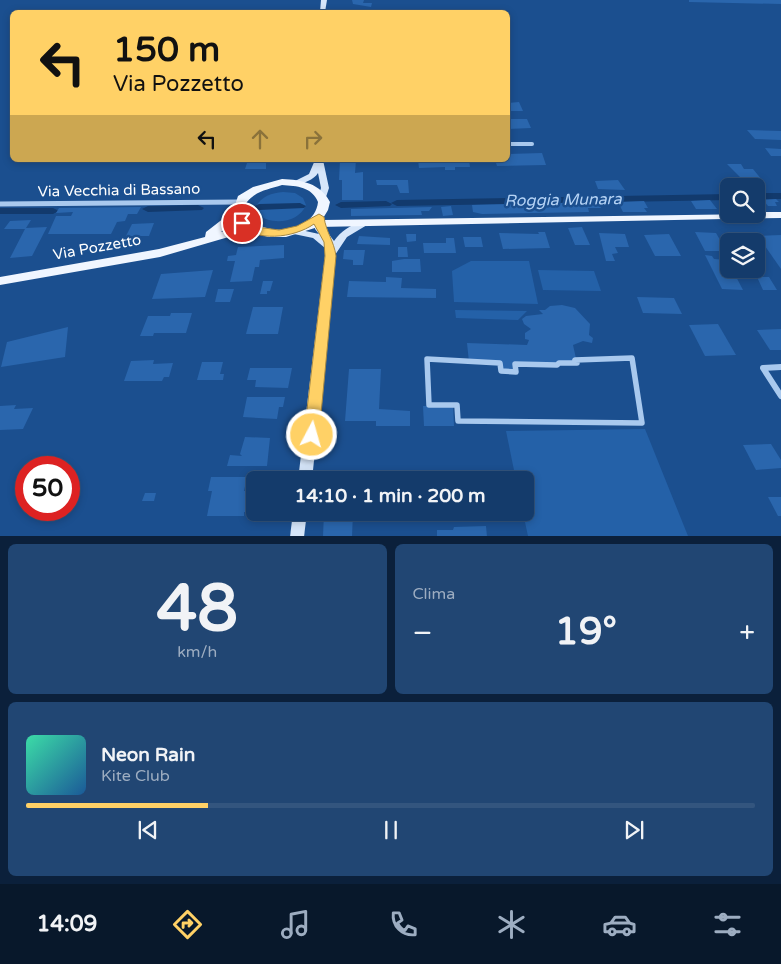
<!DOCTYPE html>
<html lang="it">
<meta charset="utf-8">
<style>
body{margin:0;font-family:"Varela Round",sans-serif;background:#214673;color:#f1f3f6;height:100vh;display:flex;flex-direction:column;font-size:19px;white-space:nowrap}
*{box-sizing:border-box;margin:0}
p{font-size:16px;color:#9dadc1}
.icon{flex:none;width:28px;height:28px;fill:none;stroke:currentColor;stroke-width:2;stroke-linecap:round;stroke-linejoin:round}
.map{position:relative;height:536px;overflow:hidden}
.details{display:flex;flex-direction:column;gap:8px;padding:8px;background:#0b203b;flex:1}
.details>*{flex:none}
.banner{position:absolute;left:10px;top:10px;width:500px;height:152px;border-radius:8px;box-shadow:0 2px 8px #0003,0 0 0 1px #33557e;background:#ffd166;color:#111;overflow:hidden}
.fabs{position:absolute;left:720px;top:178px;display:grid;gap:10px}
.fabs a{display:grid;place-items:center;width:45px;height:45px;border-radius:8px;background:#143b6b;box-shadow:0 2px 8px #0003,0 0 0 1px #33557e;font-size:25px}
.speed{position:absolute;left:15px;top:456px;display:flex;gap:10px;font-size:25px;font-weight:700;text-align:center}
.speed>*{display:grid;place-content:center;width:65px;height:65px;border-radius:50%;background:#143b6b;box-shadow:0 2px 8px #0003,0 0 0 1px #33557e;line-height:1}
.speed .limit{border:8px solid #d22;background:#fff;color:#111}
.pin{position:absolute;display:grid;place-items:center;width:42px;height:42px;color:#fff;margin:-21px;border:2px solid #fff;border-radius:50%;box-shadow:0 1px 5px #0007}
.me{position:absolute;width:55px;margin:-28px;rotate:6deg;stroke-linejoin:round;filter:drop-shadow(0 0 4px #0008)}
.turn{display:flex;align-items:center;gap:18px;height:105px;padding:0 20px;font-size:22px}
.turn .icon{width:65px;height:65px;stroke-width:2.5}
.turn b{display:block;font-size:35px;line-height:42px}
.lanes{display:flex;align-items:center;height:48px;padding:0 20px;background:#0003;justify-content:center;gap:25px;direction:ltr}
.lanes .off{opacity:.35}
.big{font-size:38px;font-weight:800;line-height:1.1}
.details .card{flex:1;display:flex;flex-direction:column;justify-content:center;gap:8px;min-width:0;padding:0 18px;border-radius:8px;background:#214673}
.details .dial{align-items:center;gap:0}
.dial b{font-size:65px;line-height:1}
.song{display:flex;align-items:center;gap:15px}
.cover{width:60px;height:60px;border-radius:8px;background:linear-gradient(135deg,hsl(160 70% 55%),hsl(210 70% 35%))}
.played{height:5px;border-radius:2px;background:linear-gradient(90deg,#ffd166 25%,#33557e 25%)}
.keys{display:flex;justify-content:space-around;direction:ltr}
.heat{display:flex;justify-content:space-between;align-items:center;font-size:28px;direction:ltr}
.details .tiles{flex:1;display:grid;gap:8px;grid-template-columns:1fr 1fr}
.card:last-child{grid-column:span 2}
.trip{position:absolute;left:246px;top:471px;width:288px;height:50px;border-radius:8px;background:#143b6b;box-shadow:0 2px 8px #0003,0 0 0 1px #33557e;font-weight:800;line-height:50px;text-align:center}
.dock{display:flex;height:80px;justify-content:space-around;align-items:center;background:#08182b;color:#9dadc1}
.dock .icon{width:35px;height:35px}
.dock .on{color:#ffd166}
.dock b{font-size:22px;color:#f1f3f6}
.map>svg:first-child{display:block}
.green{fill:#2461a8}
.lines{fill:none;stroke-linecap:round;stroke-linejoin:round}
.canal{fill:#123a6d;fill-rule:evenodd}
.building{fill:#2a66ad}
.pedestrian{stroke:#a9c9ee;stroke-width:5.5}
.minor-far2{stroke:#a9c9ee;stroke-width:4}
.minor-far1{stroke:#a9c9ee;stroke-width:5}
.minor{stroke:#a9c9ee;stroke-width:6}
.secondary{fill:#d6e6fa;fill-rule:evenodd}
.primary{fill:#f0f6ff;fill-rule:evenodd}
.route{fill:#ffd166;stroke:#a68842}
.labels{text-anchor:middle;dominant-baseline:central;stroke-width:5;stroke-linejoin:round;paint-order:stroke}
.street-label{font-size:15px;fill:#fff;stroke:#1b4f8f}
.water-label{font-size:16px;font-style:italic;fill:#b5d3f5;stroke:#1b4f8f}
</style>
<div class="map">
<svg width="781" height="537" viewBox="0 0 781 537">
<rect width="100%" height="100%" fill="#1b4f8f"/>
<g class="green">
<path d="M283 192 295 193 303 198 306 205C299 223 271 226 258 214L256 207C261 196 272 193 283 192Z"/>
<polygon points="471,261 529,261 538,304 454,302 452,271"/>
<polygon points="538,270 594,271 601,291 543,290"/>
<polygon points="455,310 527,311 518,320 456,318"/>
<polygon points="645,429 688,536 528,536 523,513 525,512 525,480 516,480 506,431"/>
</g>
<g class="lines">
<g class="canal">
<rect x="756" y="193" width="25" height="6"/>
<polygon points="729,194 729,200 397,206 391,203 397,200"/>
<polygon points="386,201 392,204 390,206 341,208 335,205 341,202"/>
<polygon points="300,203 306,206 304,208 259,210 253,207 259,204"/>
<polygon points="198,205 204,208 202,210 148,212 142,209 148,206"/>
<polygon points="0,208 53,208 59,211 53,214 0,214"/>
</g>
</g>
<g class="building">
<polygon points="352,0 364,0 363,3 372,3 371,7 353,4"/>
<polygon points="689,0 781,0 781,4 689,2"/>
<polygon points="519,102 523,111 508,111 508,103"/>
<polygon points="508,119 527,119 531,128 508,129"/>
<polygon points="747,130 781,131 781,140 755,139"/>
<polygon points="765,148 781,149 781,156 771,156"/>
<polygon points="542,153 546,165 497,166 495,160 508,160 508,154"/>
<polygon points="248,160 266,160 266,169 245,169"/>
<polygon points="340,160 356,160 355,173 363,172 363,200 342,200 342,180 339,180"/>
<polygon points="418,160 469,160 470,167 455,167 455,170 445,170 445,167 419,168"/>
<polygon points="727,164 741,164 744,169 753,169 762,180 741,178"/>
<polygon points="376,180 408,180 409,193 400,193 397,185 377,185"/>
<polygon points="618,180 625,190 598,189 595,181"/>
<polygon points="776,199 779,202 775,202 777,206 768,206 763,200"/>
<polygon points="710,200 717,209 696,209 691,201"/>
<polygon points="644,201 648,208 644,208 647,212 623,212 618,202"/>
<polygon points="598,202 601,208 588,208 589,212 482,214 473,212 472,205"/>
<polygon points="451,206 453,215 443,216 441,207"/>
<polygon points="141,207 137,214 128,214 125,221 117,222 111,234 48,234 56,216 71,216 73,212 56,213 59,208"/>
<polygon points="432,207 429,211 421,211 422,215 351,216 351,209"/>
<polygon points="31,220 26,228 47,227 32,256 10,258 25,229 4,229 10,221"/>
<polygon points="154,223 149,236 126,236 132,224"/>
<polygon points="582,227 590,245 575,245 568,228"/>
<polygon points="538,232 545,232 550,248 503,249 499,233 539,234"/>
<polygon points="695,232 716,233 723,245 719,245 724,251 705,251"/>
<polygon points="599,233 625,234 629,247 615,247 618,253 612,254 615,261 606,261"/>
<polygon points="406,234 416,234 416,241 407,242"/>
<polygon points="669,234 681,256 655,256 644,235"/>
<polygon points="781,235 781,269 758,236"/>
<polygon points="359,236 390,238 390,245 357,244"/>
<polygon points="463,237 481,237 483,247 465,247"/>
<polygon points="446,238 454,238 456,253 424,253 423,243 446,243"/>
<polygon points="284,245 284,258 260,260 259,267 255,267 252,281 230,282 235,261 227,261 228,256 236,255 238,247"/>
<polygon points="398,247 407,247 408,257 398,257"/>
<polygon points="344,250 365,250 363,265 353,265 353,260 343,259"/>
<polygon points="705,255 712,256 714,259 727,260 729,269 732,269 743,290 722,289"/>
<polygon points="404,259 420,259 421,272 392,272 392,261"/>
<polygon points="756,265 762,275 738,274 735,269 756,269"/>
<polygon points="213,270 205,297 152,299 161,274"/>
<polygon points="386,277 402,278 401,288 436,289 436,298 347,297 349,281 386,282"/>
<polygon points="757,277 769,277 777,290 763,290"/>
<polygon points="263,281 273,281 270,291 267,291 267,294 260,294"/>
<polygon points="218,289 234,289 230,302 215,302"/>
<polygon points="637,297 674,298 682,314 643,313"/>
<polygon points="550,306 562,305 575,308 590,324 589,335 593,338 592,343 583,341 573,345 577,363 515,364 516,372 501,371 500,363 469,362 467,343 527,345 529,340 525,339 525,333 531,329 524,324 522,319 526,316 543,314 539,310 545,310"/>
<polygon points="253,307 283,307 278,334 246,334"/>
<polygon points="171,313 192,313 186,333 154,333 153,336 140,336 148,316 170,316"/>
<polygon points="718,324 736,355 705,356 689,325"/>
<polygon points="68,327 65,357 1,367 7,342"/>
<polygon points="781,329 781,350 770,350 757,330"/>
<polygon points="154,360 153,364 173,363 169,377 164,377 162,381 124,381 131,361"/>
<polygon points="202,362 223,362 220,374 224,374 223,380 197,380"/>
<polygon points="250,368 292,368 288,388 255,387 256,380 247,380"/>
<polygon points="349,369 381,369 379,409 410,411 410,426 376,426 376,421 345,421"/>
<polygon points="247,397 285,397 283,407 279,407 277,419 243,417"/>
<polygon points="16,405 14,409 33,408 23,429 0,430 0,406"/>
<polygon points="423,406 453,406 454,426 424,426"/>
<polygon points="245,437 270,438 267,466 227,466 230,455 242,456 240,454"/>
<polygon points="771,444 781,460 781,468 756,470 743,445"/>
<polygon points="326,472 355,472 355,480 325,480"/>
<polygon points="409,475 409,480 388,480 388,476"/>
<polygon points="211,477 247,477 244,491 255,491 255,512 244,512 244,516 207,516 212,491 208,491"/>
<polygon points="145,493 156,493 154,501 142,501"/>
<polygon points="768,497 781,497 781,516 778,516"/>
<polygon points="324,512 353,512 352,537 323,537"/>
<polygon points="373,512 397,512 397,515 373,516"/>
<polygon points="485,512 499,512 500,522 486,522"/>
<polygon points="486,526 487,537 437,537 437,530 453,530 454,527"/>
</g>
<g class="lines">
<polygon class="pedestrian" points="632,358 642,423 458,421 457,405 429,405 427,359 500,363 501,371 516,372 515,364 557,365 559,363 577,363 575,360"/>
<polyline class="minor-far2" points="508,144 532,144"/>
<polyline class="minor-far1" points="0,204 239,202"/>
<polyline class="minor" points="781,367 763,368 781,396"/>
<g class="secondary">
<polygon points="321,0 327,0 325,12 320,12"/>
<path d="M315 160H323L329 188 326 197 322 200 318 197 321 188 318 173C314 180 303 183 295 186L291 183 309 174Z"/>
<path d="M319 214 324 217 325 229 334 241C341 231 350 225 362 222L367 225 347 237 335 255 312 480H298L325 256V248L313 238 289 233 287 231 292 228 319 234 315 229 314 217Z"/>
<polygon points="293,512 307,512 304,537 290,537"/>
</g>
<path class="primary" d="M282 179C302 180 320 183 330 202L328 210 322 220 756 214V212H781V218L318 227 286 237H268L255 233 232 236 160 257 0 285V277L159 249 205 237 206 232 233 211 238 196 253 187ZM282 185C297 186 312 187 318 202 315 235 255 240 243 209 250 192 266 190 282 185ZM236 220 244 228 221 232Z"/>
</g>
<path class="route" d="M319 214 324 217C326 232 334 241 336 256L319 435 317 439 312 441 307 439 304 435 325 256 324 242 314 224C294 238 255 243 237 223L242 220 257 227 279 230 297 226Z"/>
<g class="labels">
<g class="street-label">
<text transform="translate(119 190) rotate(-1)">Via Vecchia di Bassano</text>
<text transform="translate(97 247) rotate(-10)">Via Pozzetto</text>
</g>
<g class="water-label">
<text transform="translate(563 200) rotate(-1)">Roggia Munara</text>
</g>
</g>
</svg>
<div class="fabs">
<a><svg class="icon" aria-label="search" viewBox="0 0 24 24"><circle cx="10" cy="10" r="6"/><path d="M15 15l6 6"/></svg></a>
<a><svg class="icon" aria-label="layers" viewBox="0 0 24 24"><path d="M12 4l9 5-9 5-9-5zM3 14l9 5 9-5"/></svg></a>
</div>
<div class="speed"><div class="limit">50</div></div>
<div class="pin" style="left:242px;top:223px;background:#d93025"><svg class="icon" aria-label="arrive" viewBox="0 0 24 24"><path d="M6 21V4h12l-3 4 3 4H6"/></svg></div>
<svg class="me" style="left:312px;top:435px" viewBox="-20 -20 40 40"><circle r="17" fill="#ffd166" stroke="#fff" stroke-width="3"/><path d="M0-11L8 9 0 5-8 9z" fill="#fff"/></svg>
<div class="trip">14:10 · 1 min · 200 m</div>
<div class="banner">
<div class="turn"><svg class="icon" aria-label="left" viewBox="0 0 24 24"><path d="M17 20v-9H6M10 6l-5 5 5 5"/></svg><div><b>150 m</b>Via Pozzetto</div></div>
<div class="lanes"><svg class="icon" aria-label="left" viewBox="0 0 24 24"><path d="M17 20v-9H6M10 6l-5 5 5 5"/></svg><svg class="icon off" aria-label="ahead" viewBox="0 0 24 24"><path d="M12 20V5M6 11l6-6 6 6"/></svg><svg class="icon off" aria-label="right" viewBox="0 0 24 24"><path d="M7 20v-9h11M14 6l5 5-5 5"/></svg></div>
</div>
</div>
<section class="details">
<div class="tiles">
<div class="card dial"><b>48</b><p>km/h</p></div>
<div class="card"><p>Clima</p>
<div class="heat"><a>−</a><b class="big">19°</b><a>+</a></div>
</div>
<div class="card">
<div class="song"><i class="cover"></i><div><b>Neon Rain</b><p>Kite Club</p></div></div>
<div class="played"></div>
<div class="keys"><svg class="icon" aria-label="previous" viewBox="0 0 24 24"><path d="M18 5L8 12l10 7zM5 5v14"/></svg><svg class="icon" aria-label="pause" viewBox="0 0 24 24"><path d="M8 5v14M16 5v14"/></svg><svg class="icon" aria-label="next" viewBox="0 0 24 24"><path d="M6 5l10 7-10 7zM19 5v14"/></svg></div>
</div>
</div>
</section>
<nav class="dock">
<b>14:09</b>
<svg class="icon on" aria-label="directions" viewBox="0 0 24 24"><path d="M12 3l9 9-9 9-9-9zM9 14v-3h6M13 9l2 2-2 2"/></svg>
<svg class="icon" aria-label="music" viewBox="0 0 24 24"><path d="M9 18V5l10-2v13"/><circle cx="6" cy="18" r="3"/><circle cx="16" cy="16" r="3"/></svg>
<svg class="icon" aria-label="phone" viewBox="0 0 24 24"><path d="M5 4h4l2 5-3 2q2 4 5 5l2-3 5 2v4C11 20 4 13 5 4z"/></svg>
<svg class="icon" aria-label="climate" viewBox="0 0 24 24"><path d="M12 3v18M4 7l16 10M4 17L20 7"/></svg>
<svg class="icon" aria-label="car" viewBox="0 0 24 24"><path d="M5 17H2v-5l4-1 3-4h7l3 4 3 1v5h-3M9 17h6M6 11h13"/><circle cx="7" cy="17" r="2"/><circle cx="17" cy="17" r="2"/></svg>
<svg class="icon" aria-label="filters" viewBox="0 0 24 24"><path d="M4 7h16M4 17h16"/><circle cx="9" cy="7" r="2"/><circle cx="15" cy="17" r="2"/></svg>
</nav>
